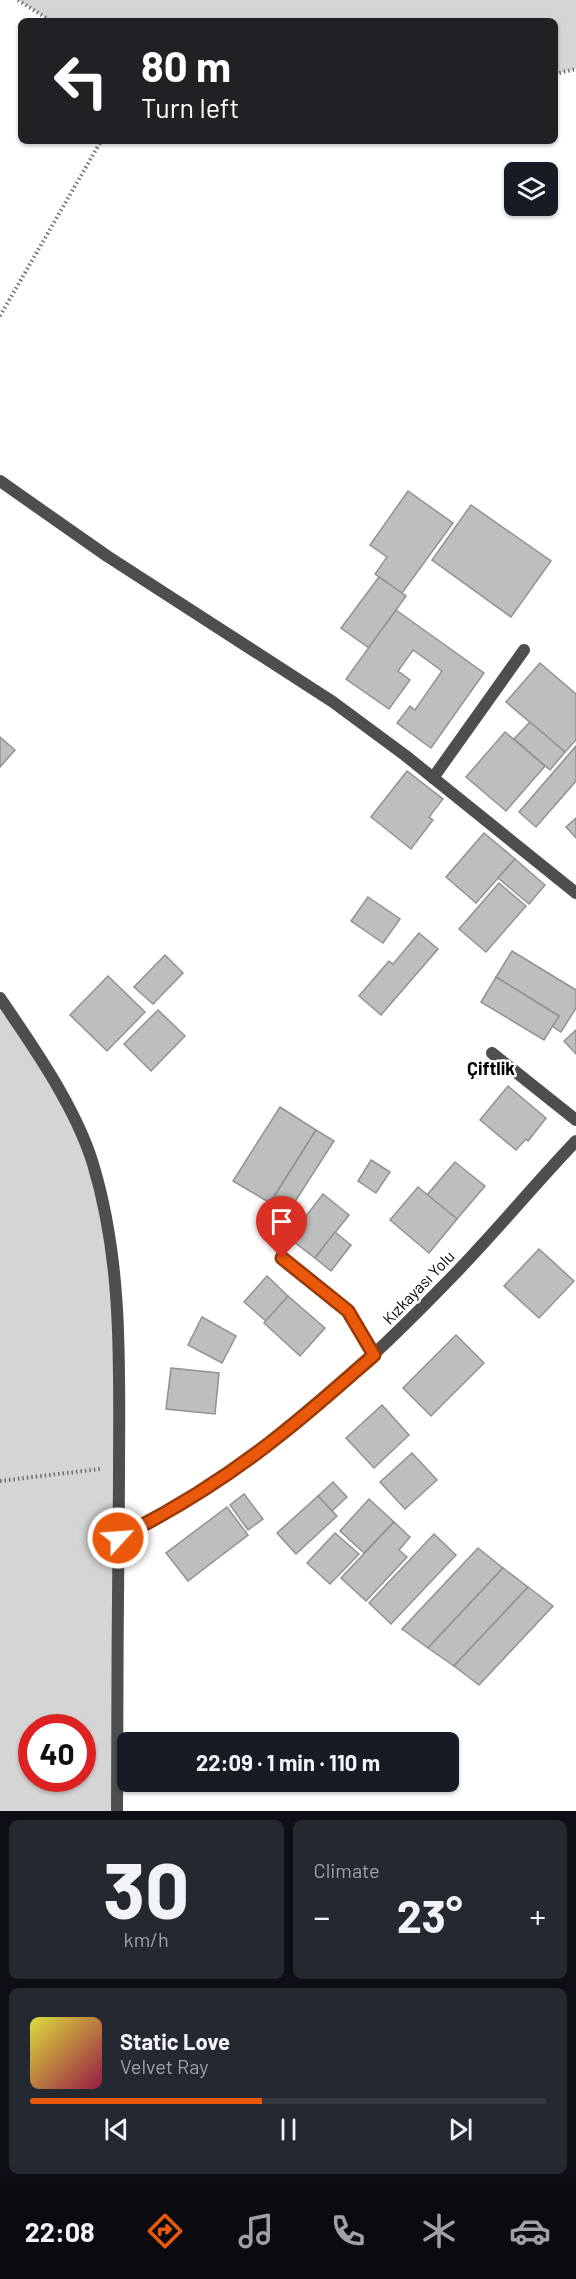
<!DOCTYPE html>
<meta charset="utf-8">
<style>
body{margin:0;font-family:Barlow,sans-serif;background:#242831;color:#f1f3f6;height:100vh;display:flex;flex-direction:column;font-size:22px;white-space:nowrap}
*{box-sizing:border-box;margin:0}
p{font-size:20px;color:#9ea1a6}
.icon{flex:none;width:33px;height:33px;fill:none;stroke:currentColor;stroke-width:2;stroke-linecap:round;stroke-linejoin:round}
.map{position:relative;height:1811px;overflow:hidden}
.panel{display:flex;flex-direction:column;gap:9px;padding:9px;background:#0d0f14;flex:1}
.panel>*{flex:none}
.banner{position:absolute;left:18px;top:18px;width:540px;height:126px;border-radius:9px;box-shadow:0 2px 4px #0004;background:#202124;color:#fff;overflow:hidden}
.tools{position:absolute;left:504px;top:162px;display:grid;gap:12px}
.tools a{display:grid;place-items:center;width:54px;height:54px;border-radius:9px;background:#171b24;box-shadow:0 2px 4px #0004;font-size:30px}
.speed{position:absolute;left:18px;top:1714px;display:flex;gap:12px;font-size:30px;font-weight:700;text-align:center}
.speed>*{display:grid;place-content:center;width:78px;height:78px;border-radius:50%;background:#171b24;box-shadow:0 2px 4px #0004;line-height:1}
.speed .limit{border:9px solid #d22;background:#fff;color:#111}
.pin{position:absolute;display:grid;place-items:center;width:51px;height:51px;color:#fff;margin:-62px -26px;border-radius:50% 50% 50% 0;rotate:-45deg;box-shadow:0 0 6px #0007}
.pin .icon{rotate:45deg}
.me{position:absolute;width:66px;margin:-33px;rotate:64deg;stroke-linejoin:round;filter:drop-shadow(0 0 4px #0008)}
.turn{display:flex;align-items:center;gap:21px;height:126px;padding:0 24px;font-size:27px}
.turn .icon{width:78px;height:78px;stroke-width:2.5}
.turn b{display:block;font-size:42px;line-height:51px}
.big{font-size:45px;font-weight:700;line-height:1.1}
.panel .card{flex:1;display:flex;flex-direction:column;justify-content:center;gap:9px;min-width:0;padding:0 21px;border-radius:9px;background:#242831}
.panel .dial{align-items:center;gap:0}
.dial b{font-size:78px;line-height:1}
.song{display:flex;align-items:center;gap:18px}
.cover{width:72px;height:72px;border-radius:9px;background:linear-gradient(135deg,hsl(60 70% 55%),hsl(340 70% 35%))}
.played{height:6px;border-radius:3px;background:linear-gradient(90deg,#ea580c 45%,#363941 45%)}
.keys{display:flex;justify-content:space-around;direction:ltr}
.heat{display:flex;justify-content:space-between;align-items:center;font-size:33px;direction:ltr}
.panel .tiles{flex:1;display:grid;gap:9px;grid-template-columns:1fr 1fr}
.card:last-child{grid-column:span 2}
.trip{position:absolute;left:117px;top:1732px;width:342px;height:60px;border-radius:9px;background:#171b24;box-shadow:0 2px 4px #0004;font-weight:700;line-height:60px;text-align:center}
.menu{display:flex;height:96px;justify-content:space-around;align-items:center;background:#090b0e;color:#9ea1a6}
.menu .icon{width:42px;height:42px}
.menu .current{color:#ea580c}
.menu b{font-size:27px;color:#f1f3f6}
.map>svg:first-child{display:block}
.green{fill:#d5d5d5;fill-rule:evenodd}
.building{fill:#bebebe;stroke:#929292;stroke-width:1.5}
.lines{fill:none;stroke-linecap:round;stroke-linejoin:round}
.path{stroke:#707070;stroke-width:4;stroke-dasharray:1.5 3;stroke-linecap:butt}
.service{stroke:#4e4e4e;stroke-width:12}
.minor{stroke:#4e4e4e;stroke-width:12}
.tertiary{stroke:#4e4e4e;stroke-width:12}
.route-casing{stroke:#983908;stroke-width:15}
.route{stroke:#ea580c;stroke-width:10}
.labels{text-anchor:middle;dominant-baseline:central;stroke-width:5;stroke-linejoin:round;paint-order:stroke}
.street-label{font-size:16px;fill:#000;stroke:#fff}
.neighbourhood-label{font-size:18px;font-weight:bold;fill:#000;stroke:#fff}
</style>
<div class="map">
<svg width="576" height="1811" viewBox="0 0 576 1811">
<rect width="100%" height="100%" fill="#fff"/>
<g class="green">
<polygon points="18,0 576,0 576,69 555,74 555,21 51,21"/>
<path d="M0 998 18 1025 93 1162 115 1281 117 1811H0ZM32 1728H82V1779H32Z"/>
</g>
<g class="building">
<polygon points="408,491 453,523 402,593 375,574 387,557 370,545"/>
<polygon points="471,505 551,561 511,617 432,560"/>
<polygon points="379,577 406,596 369,648 341,628"/>
<polygon points="396,610 484,673 431,748 397,723 410,706 415,710 442,671 413,650 398,671 410,680 389,709 346,679"/>
<polygon points="540,663 576,694 576,740 565,752 506,702"/>
<polygon points="530,722 565,752 550,770 514,739"/>
<polygon points="505,732 545,766 506,811 466,777"/>
<polygon points="0,737 15,750 0,767"/>
<polygon points="576,746 576,781 536,827 519,812"/>
<polygon points="407,771 443,799 429,817 433,820 411,849 371,817"/>
<polygon points="576,818 576,838 566,827"/>
<polygon points="484,833 515,859 476,903 446,877"/>
<polygon points="515,859 545,885 529,904 498,878"/>
<polygon points="499,883 526,906 486,952 459,929"/>
<polygon points="368,897 400,919 383,943 351,921"/>
<polygon points="419,933 438,949 381,1015 359,996 389,961 393,964"/>
<polygon points="512,951 576,990 576,1008 561,1032 552,1026 559,1016 496,977"/>
<polygon points="165,955 183,973 153,1004 134,987"/>
<polygon points="108,976 145,1012 107,1051 70,1015"/>
<polygon points="496,977 559,1016 544,1040 481,1002"/>
<polygon points="158,1010 185,1036 151,1071 124,1044"/>
<polygon points="576,1030 576,1054 564,1041"/>
<polygon points="508,1086 546,1118 528,1141 526,1139 516,1150 480,1120"/>
<polygon points="280,1107 316,1130 270,1203 233,1181"/>
<polygon points="316,1130 334,1141 287,1214 270,1203"/>
<polygon points="371,1160 390,1172 376,1193 358,1181"/>
<polygon points="455,1162 485,1186 457,1219 427,1195"/>
<polygon points="418,1187 457,1219 429,1253 390,1220"/>
<polygon points="323,1194 349,1215 315,1258 289,1238"/>
<polygon points="335,1232 351,1245 331,1271 315,1258"/>
<polygon points="539,1249 574,1281 539,1318 504,1286"/>
<polygon points="267,1276 288,1296 266,1321 244,1302"/>
<polygon points="288,1296 325,1328 300,1356 264,1323"/>
<polygon points="202,1317 236,1336 222,1363 188,1345"/>
<polygon points="456,1335 484,1363 431,1416 403,1388"/>
<polygon points="171,1368 219,1373 215,1414 166,1409"/>
<polygon points="382,1405 409,1435 374,1468 346,1438"/>
<polygon points="412,1453 437,1480 405,1509 380,1482"/>
<polygon points="333,1482 347,1497 332,1511 318,1496"/>
<polygon points="244,1494 263,1519 248,1530 230,1505"/>
<polygon points="318,1496 337,1516 296,1554 277,1533"/>
<polygon points="369,1499 394,1522 364,1553 340,1531"/>
<polygon points="227,1507 248,1535 188,1581 166,1553"/>
<polygon points="394,1522 410,1537 399,1550 407,1557 366,1601 341,1578"/>
<polygon points="335,1533 359,1554 330,1584 307,1563"/>
<polygon points="434,1534 456,1555 391,1624 369,1603"/>
<polygon points="478,1548 503,1568 428,1648 402,1629"/>
<polygon points="503,1568 528,1587 454,1666 428,1648"/>
<polygon points="528,1587 553,1606 479,1685 454,1666"/>
</g>
<g class="lines">
<g class="path">
<polyline points="18,0 51,21"/>
<polyline points="555,74 576,69"/>
<polyline points="0,316 101,141"/>
<polyline points="0,1481 100,1469"/>
</g>
<g class="service">
<polyline points="433,778 524,650"/>
<polyline points="492,1053 576,1120"/>
<polyline points="282,1259 348,1311 374,1355"/>
</g>
<polyline class="minor" points="0,481 107,556 333,702 406,756 576,893"/>
<g class="tertiary">
<path d="M0 998C33 1046 76 1108 93 1164 124 1266 119 1374 119 1479 118 1590 117 1700 117 1811"/>
<path d="M118 1538C243 1477 348 1384 444 1285 490 1239 531 1188 576 1141"/>
</g>
</g>
<g class="lines">
<g class="route-casing">
<path id="route" d="M118 1538C176 1509 230 1475 280 1435 312 1410 343 1382 374 1355L348 1311 282 1258"/>
</g>
<use href="#route" class="route"/>
</g>
<g class="labels">
<g class="street-label">
<text transform="translate(418 1287) rotate(-46)">Kızkayası Yolu</text>
</g>
<g class="neighbourhood-label">
<text x="491" y="1068">Çiftlik</text>
</g>
</g>
</svg>
<div class="tools">
<a><svg class="icon" aria-label="layers" viewBox="0 0 24 24"><path d="M12 4l9 5-9 5-9-5zM3 14l9 5 9-5"/></svg></a>
</div>
<div class="speed"><div class="limit">40</div></div>
<div class="pin" style="left:282px;top:1258px;background:#d93025"><svg class="icon" aria-label="arrive" viewBox="0 0 24 24"><path d="M6 21V4h12l-3 4 3 4H6"/></svg></div>
<svg class="me" style="left:118px;top:1538px" viewBox="-20 -20 40 40"><circle r="17" fill="#ea580c" stroke="#fff" stroke-width="3"/><path d="M0-11L8 9 0 5-8 9z" fill="#fff"/></svg>
<div class="trip">22:09 · 1 min · 110 m</div>
<div class="banner">
<div class="turn"><svg class="icon" aria-label="left" viewBox="0 0 24 24"><path d="M17 20v-9H6M10 6l-5 5 5 5"/></svg><div><b>80 m</b>Turn left</div></div>
</div>
</div>
<section class="panel">
<div class="tiles">
<div class="card dial"><b>30</b><p>km/h</p></div>
<div class="card"><p>Climate</p>
<div class="heat"><a>−</a><b class="big">23°</b><a>+</a></div>
</div>
<div class="card">
<div class="song"><i class="cover"></i><div><b>Static Love</b><p>Velvet Ray</p></div></div>
<div class="played"></div>
<div class="keys"><svg class="icon" aria-label="previous" viewBox="0 0 24 24"><path d="M18 5L8 12l10 7zM5 5v14"/></svg><svg class="icon" aria-label="pause" viewBox="0 0 24 24"><path d="M8 5v14M16 5v14"/></svg><svg class="icon" aria-label="next" viewBox="0 0 24 24"><path d="M6 5l10 7-10 7zM19 5v14"/></svg></div>
</div>
</div>
</section>
<nav class="menu">
<b>22:08</b>
<svg class="icon current" aria-label="directions" viewBox="0 0 24 24"><path d="M12 3l9 9-9 9-9-9zM9 14v-3h6M13 9l2 2-2 2"/></svg>
<svg class="icon" aria-label="music" viewBox="0 0 24 24"><path d="M9 18V5l10-2v13"/><circle cx="6" cy="18" r="3"/><circle cx="16" cy="16" r="3"/></svg>
<svg class="icon" aria-label="phone" viewBox="0 0 24 24"><path d="M5 4h4l2 5-3 2q2 4 5 5l2-3 5 2v4C11 20 4 13 5 4z"/></svg>
<svg class="icon" aria-label="climate" viewBox="0 0 24 24"><path d="M12 3v18M4 7l16 10M4 17L20 7"/></svg>
<svg class="icon" aria-label="car" viewBox="0 0 24 24"><path d="M5 17H2v-5l4-1 3-4h7l3 4 3 1v5h-3M9 17h6M6 11h13"/><circle cx="7" cy="17" r="2"/><circle cx="17" cy="17" r="2"/></svg>
</nav>
